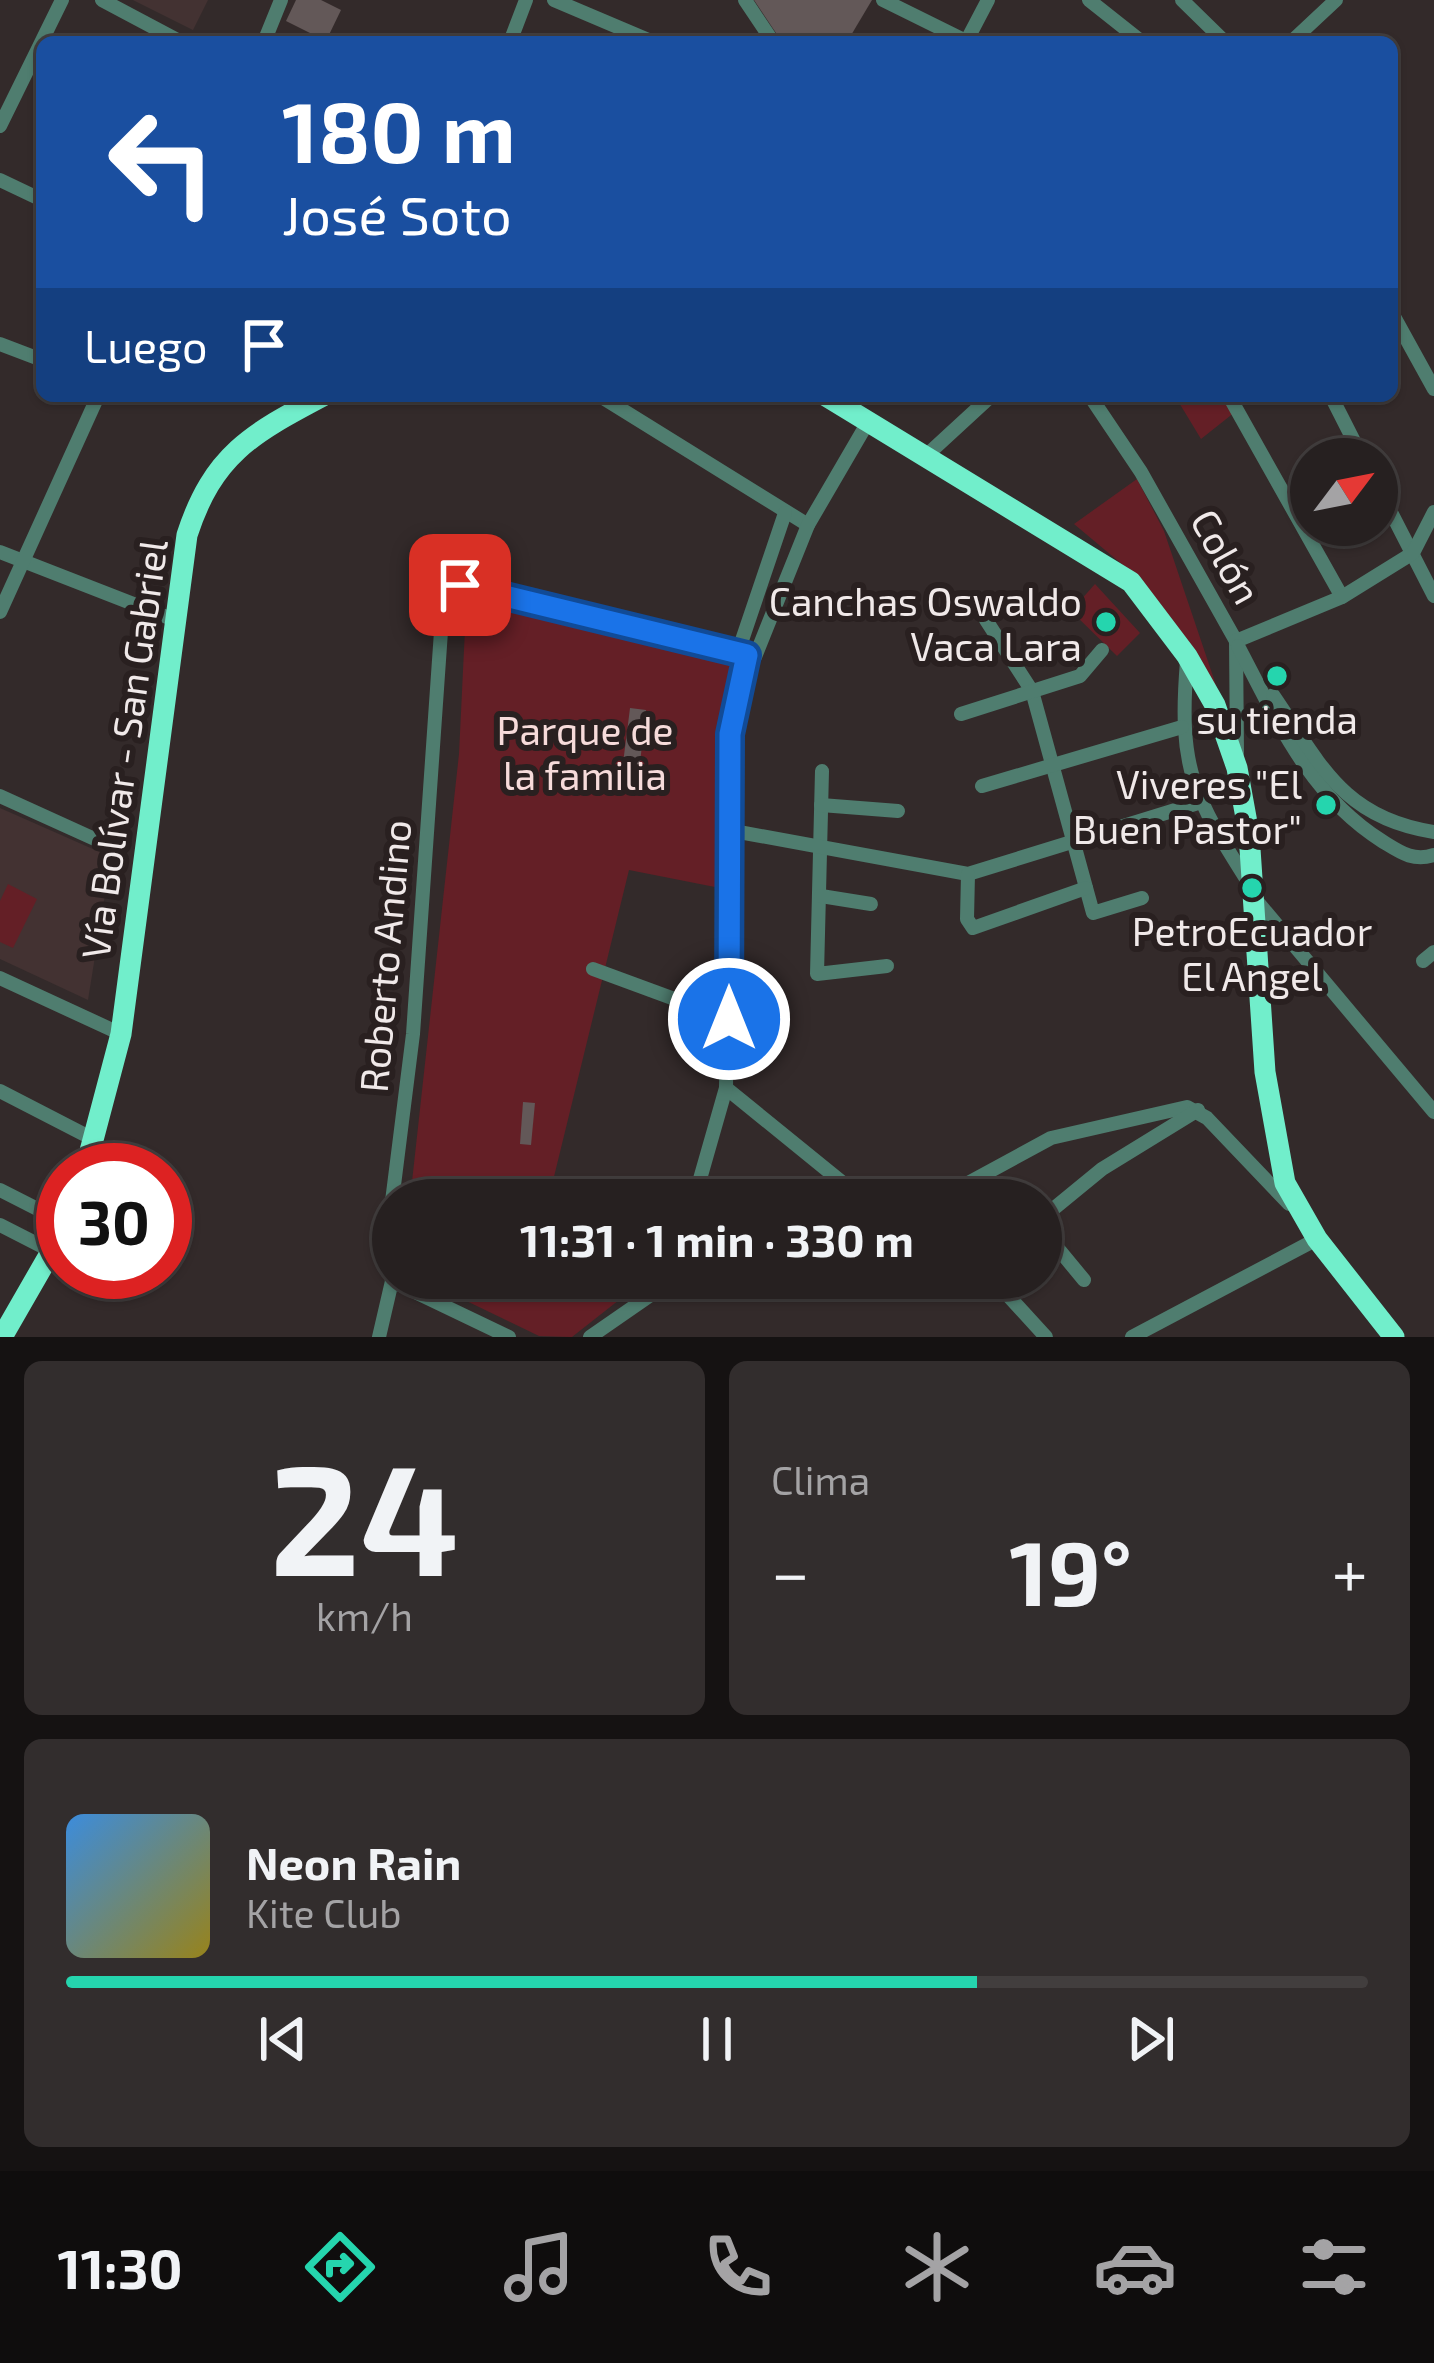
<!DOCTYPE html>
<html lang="es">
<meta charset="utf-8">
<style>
body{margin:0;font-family:"Exo 2",sans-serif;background:#322d2d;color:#f1f3f6;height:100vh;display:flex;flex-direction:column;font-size:45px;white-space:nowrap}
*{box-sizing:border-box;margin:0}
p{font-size:39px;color:#a4a3a5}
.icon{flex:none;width:66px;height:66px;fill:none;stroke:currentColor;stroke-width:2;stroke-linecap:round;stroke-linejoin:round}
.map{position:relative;height:1337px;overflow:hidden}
.sheet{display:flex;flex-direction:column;gap:24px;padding:24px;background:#151212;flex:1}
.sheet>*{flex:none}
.hud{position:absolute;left:36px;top:36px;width:1362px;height:366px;border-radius:18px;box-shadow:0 3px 9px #0004,0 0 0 3px #423e3e;background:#1a4fa0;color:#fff;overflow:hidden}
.needle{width:78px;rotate:58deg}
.controls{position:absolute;left:1290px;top:438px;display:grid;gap:24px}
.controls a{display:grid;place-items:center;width:108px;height:108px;border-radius:50%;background:#262020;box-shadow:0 3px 9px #0004,0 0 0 3px #423e3e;font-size:60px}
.speed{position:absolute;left:36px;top:1143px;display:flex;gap:24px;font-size:60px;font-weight:700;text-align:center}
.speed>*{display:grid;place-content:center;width:156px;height:156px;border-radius:50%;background:#262020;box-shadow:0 3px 9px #0004,0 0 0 3px #423e3e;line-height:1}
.speed .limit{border:18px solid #d22;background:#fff;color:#111}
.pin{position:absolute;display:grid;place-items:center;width:102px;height:102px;color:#fff;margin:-51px;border-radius:24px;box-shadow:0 6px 18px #0006}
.me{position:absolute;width:132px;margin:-66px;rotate:0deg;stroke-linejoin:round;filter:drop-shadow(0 0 9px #0008)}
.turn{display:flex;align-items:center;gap:42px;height:252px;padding:0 48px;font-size:54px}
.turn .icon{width:156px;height:156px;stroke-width:2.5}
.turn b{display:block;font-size:84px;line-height:102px}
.then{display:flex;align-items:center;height:114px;padding:0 48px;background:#0003;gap:24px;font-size:45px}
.big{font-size:90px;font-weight:700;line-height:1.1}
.sheet .widget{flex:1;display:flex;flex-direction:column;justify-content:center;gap:18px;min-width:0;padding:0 42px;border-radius:18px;background:#322d2d}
.sheet .dial{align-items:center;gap:0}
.dial b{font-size:156px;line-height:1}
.song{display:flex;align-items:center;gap:36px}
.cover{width:144px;height:144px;border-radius:18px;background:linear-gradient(135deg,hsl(210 70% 55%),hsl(50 70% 35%))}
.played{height:12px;border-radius:6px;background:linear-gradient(90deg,#25d5ae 70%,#423e3e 70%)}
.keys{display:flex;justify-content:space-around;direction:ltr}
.heat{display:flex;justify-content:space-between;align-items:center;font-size:66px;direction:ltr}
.sheet .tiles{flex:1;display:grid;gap:24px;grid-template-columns:1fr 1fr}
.widget:last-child{grid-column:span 2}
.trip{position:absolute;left:372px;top:1179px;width:690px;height:120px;border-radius:60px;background:#262020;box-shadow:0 3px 9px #0004,0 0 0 3px #423e3e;font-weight:700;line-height:120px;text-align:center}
.dock{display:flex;height:192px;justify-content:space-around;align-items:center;background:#0f0d0d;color:#a4a3a5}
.dock .icon{width:84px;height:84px}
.dock .selected{color:#25d5ae}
.dock b{font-size:54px;color:#f1f3f6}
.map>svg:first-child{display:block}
.built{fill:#433232}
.green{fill:#641f26}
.building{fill:#635858}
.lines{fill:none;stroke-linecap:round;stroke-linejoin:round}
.minor{stroke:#4f7d6f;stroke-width:14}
.highway{stroke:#71eecb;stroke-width:21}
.route-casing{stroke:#114b97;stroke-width:30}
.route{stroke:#1a73e8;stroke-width:21}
.poi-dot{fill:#25d5ae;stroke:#292020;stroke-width:4.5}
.labels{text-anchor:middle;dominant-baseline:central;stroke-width:12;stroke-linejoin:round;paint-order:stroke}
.street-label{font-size:39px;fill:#f0e9e9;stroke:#292020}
.poi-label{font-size:39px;fill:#f0e9e9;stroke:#292020;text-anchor:end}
.park-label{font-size:39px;fill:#f6dbda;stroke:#292020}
</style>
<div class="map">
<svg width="1434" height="1337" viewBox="0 0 1434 1337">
<rect width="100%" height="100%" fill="#332a2a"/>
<g class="built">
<polygon points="133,0 208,0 193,30"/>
<polygon points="0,808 111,857 88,1000 0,959"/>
</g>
<g class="green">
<polygon points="1175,396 1222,396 1235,412 1201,439"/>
<polygon points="1137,479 1164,531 1217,688 1142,581 1074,524"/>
<polygon points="1095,584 1140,633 1117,656 1071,611"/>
<polygon points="478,599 736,660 725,720 720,888 629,870 550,1193 559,1200 410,1200 459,754 466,608"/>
<polygon points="8,884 37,899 13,948 0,942 0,901"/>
<polygon points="419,1278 647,1278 572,1337 539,1336"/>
</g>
<g class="building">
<polygon points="296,0 321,0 341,10 326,41 286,21"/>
<polygon points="754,0 872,0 847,42 782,42"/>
<polygon points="630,708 646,710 637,789 620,787"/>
<polygon points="523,1102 535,1103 531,1145 520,1144"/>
</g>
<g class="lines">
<g class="minor">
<polyline points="102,0 181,42"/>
<polyline points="554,0 653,42"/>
<polyline points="745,0 773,42"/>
<polyline points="883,0 968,42"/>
<polyline points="1089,0 1142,42"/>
<polyline points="1182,0 1225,42"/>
<polyline points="264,42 281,0"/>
<polyline points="510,42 526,0"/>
<polyline points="966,42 988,0"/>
<polyline points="1291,42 1336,0"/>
<polyline points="0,126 62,0"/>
<polyline points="0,180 42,200"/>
<polyline points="1392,313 1434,389"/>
<polyline points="0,344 42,360"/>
<polyline points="600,396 808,525"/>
<polyline points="1090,396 1141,472 1236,641 1237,753"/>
<polyline points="1229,396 1342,597"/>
<polyline points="1331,396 1363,459"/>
<polyline points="928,454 991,396"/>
<polyline points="1377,485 1434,596"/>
<polyline points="0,552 172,619"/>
<polyline points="0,612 98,396"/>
<polyline points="986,620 1032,691 1093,913 1142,898"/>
<polyline points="1236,641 1342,597 1413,553 1434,512"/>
<path d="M1238 646C1277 720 1309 795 1382 841 1400 852 1413 862 1434 855"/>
<polyline points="738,652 785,513"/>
<path d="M1187 661C1178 770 1193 795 1250 885"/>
<path d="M1273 695C1321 765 1343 818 1434 832"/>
<polyline points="961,714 1080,676 1102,650"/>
<polyline points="822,771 817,974 887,966"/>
<polyline points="982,786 1182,727"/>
<polyline points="0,796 99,841"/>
<polyline points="821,805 898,811"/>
<polyline points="728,830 968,874 1198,803"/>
<polyline points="968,874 967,919 973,928 1086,888"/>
<polyline points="821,896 871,904"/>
<polyline points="1256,900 1434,1112"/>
<polyline points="1423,961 1434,952"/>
<polyline points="593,969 729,1019"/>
<polyline points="0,978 121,1034"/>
<polyline points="726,1088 854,1192"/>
<polyline points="0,1091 95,1140"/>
<polyline points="0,1190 63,1222"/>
<polyline points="694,1200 726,1088 731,734 747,655"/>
<polyline points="937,1200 1051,1138 1187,1107 1207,1118 1289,1204"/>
<polyline points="1041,1219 1102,1169 1198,1110"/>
<polyline points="0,1225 53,1252"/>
<polyline points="1041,1228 1084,1280"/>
<polyline points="992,1278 1046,1337"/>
<polyline points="392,1281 509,1337"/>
<polyline points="379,1337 392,1281 386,1249 413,1034 442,617 448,595 459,585 475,588 755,657 808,525 868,422"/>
<polyline points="590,1337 668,1283 691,1278"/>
<polyline points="1132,1337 1317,1239"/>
</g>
<g class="highway">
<polyline points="826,396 1131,582 1187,656 1215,705 1237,768 1249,834 1265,1072 1285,1183 1317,1239 1394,1337"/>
<path d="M85 1170 121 1034 187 535C213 455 251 434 323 396"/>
<polyline points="2,1337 63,1231"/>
</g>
</g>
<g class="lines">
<g class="route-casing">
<polyline id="route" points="460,585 747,655 730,734 729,1019"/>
</g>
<use href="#route" class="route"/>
</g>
<g class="poi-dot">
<circle cx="1106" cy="622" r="12"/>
<circle cx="1277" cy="676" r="12"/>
<circle cx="1326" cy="805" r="12"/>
<circle cx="1252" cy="888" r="12"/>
</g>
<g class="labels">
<g class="street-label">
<text transform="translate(1227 556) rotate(61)">Colón</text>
<text transform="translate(123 749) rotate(-82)">Vía Bolívar - San Gabriel</text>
<text transform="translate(384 956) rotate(-85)">Roberto Andino</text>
</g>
<g class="poi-label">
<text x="1082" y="600">Canchas Oswaldo<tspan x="1082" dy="45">Vaca Lara</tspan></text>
<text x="1277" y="718" text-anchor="middle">su tienda</text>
<text x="1302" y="783">Viveres "El<tspan x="1302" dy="45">Buen Pastor"</tspan></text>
<text x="1252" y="930" text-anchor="middle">PetroEcuador<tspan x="1252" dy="45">El Angel</tspan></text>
</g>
<g class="park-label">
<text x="585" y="729">Parque de<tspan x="585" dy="45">la familia</tspan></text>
</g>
</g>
</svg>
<div class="controls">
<a><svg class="needle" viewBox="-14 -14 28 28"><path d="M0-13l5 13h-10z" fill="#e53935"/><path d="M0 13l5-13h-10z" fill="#a4a3a5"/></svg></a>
</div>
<div class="speed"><div class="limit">30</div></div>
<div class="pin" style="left:460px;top:585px;background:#d93025"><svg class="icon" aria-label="arrive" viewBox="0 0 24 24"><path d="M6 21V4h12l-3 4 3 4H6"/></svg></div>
<svg class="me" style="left:729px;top:1019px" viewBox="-20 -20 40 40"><circle r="17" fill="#1a73e8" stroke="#fff" stroke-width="3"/><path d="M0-11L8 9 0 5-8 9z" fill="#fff"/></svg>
<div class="trip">11:31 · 1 min · 330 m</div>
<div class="hud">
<div class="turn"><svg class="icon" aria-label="left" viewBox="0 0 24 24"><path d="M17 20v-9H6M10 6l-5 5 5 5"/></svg><div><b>180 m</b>José Soto</div></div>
<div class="then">Luego<svg class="icon" aria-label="arrive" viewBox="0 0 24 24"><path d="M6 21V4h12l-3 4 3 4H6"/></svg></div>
</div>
</div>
<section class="sheet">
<div class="tiles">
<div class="widget dial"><b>24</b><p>km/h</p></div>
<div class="widget"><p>Clima</p>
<div class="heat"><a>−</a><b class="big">19°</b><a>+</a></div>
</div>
<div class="widget">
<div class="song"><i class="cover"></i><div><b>Neon Rain</b><p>Kite Club</p></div></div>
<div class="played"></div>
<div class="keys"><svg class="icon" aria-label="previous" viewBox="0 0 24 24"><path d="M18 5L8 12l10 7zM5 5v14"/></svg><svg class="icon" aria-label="pause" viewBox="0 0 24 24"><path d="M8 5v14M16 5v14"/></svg><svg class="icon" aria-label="next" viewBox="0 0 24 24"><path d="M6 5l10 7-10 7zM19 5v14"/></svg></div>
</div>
</div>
</section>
<nav class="dock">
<b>11:30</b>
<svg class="icon selected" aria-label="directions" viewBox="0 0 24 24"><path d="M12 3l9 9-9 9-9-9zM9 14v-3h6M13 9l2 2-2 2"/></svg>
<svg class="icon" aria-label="music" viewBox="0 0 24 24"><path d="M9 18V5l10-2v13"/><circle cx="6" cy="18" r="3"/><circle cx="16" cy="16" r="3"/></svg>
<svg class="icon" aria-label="phone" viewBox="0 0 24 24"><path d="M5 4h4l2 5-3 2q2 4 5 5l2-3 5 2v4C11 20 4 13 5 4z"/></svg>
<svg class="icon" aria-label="climate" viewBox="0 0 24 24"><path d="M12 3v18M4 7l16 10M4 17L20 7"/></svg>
<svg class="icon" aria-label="car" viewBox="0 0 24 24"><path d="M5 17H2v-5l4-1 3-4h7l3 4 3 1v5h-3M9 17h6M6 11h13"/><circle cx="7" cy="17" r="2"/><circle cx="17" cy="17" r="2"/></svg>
<svg class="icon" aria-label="filters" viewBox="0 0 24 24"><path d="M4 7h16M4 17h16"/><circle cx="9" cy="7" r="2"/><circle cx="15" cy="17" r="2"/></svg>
</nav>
